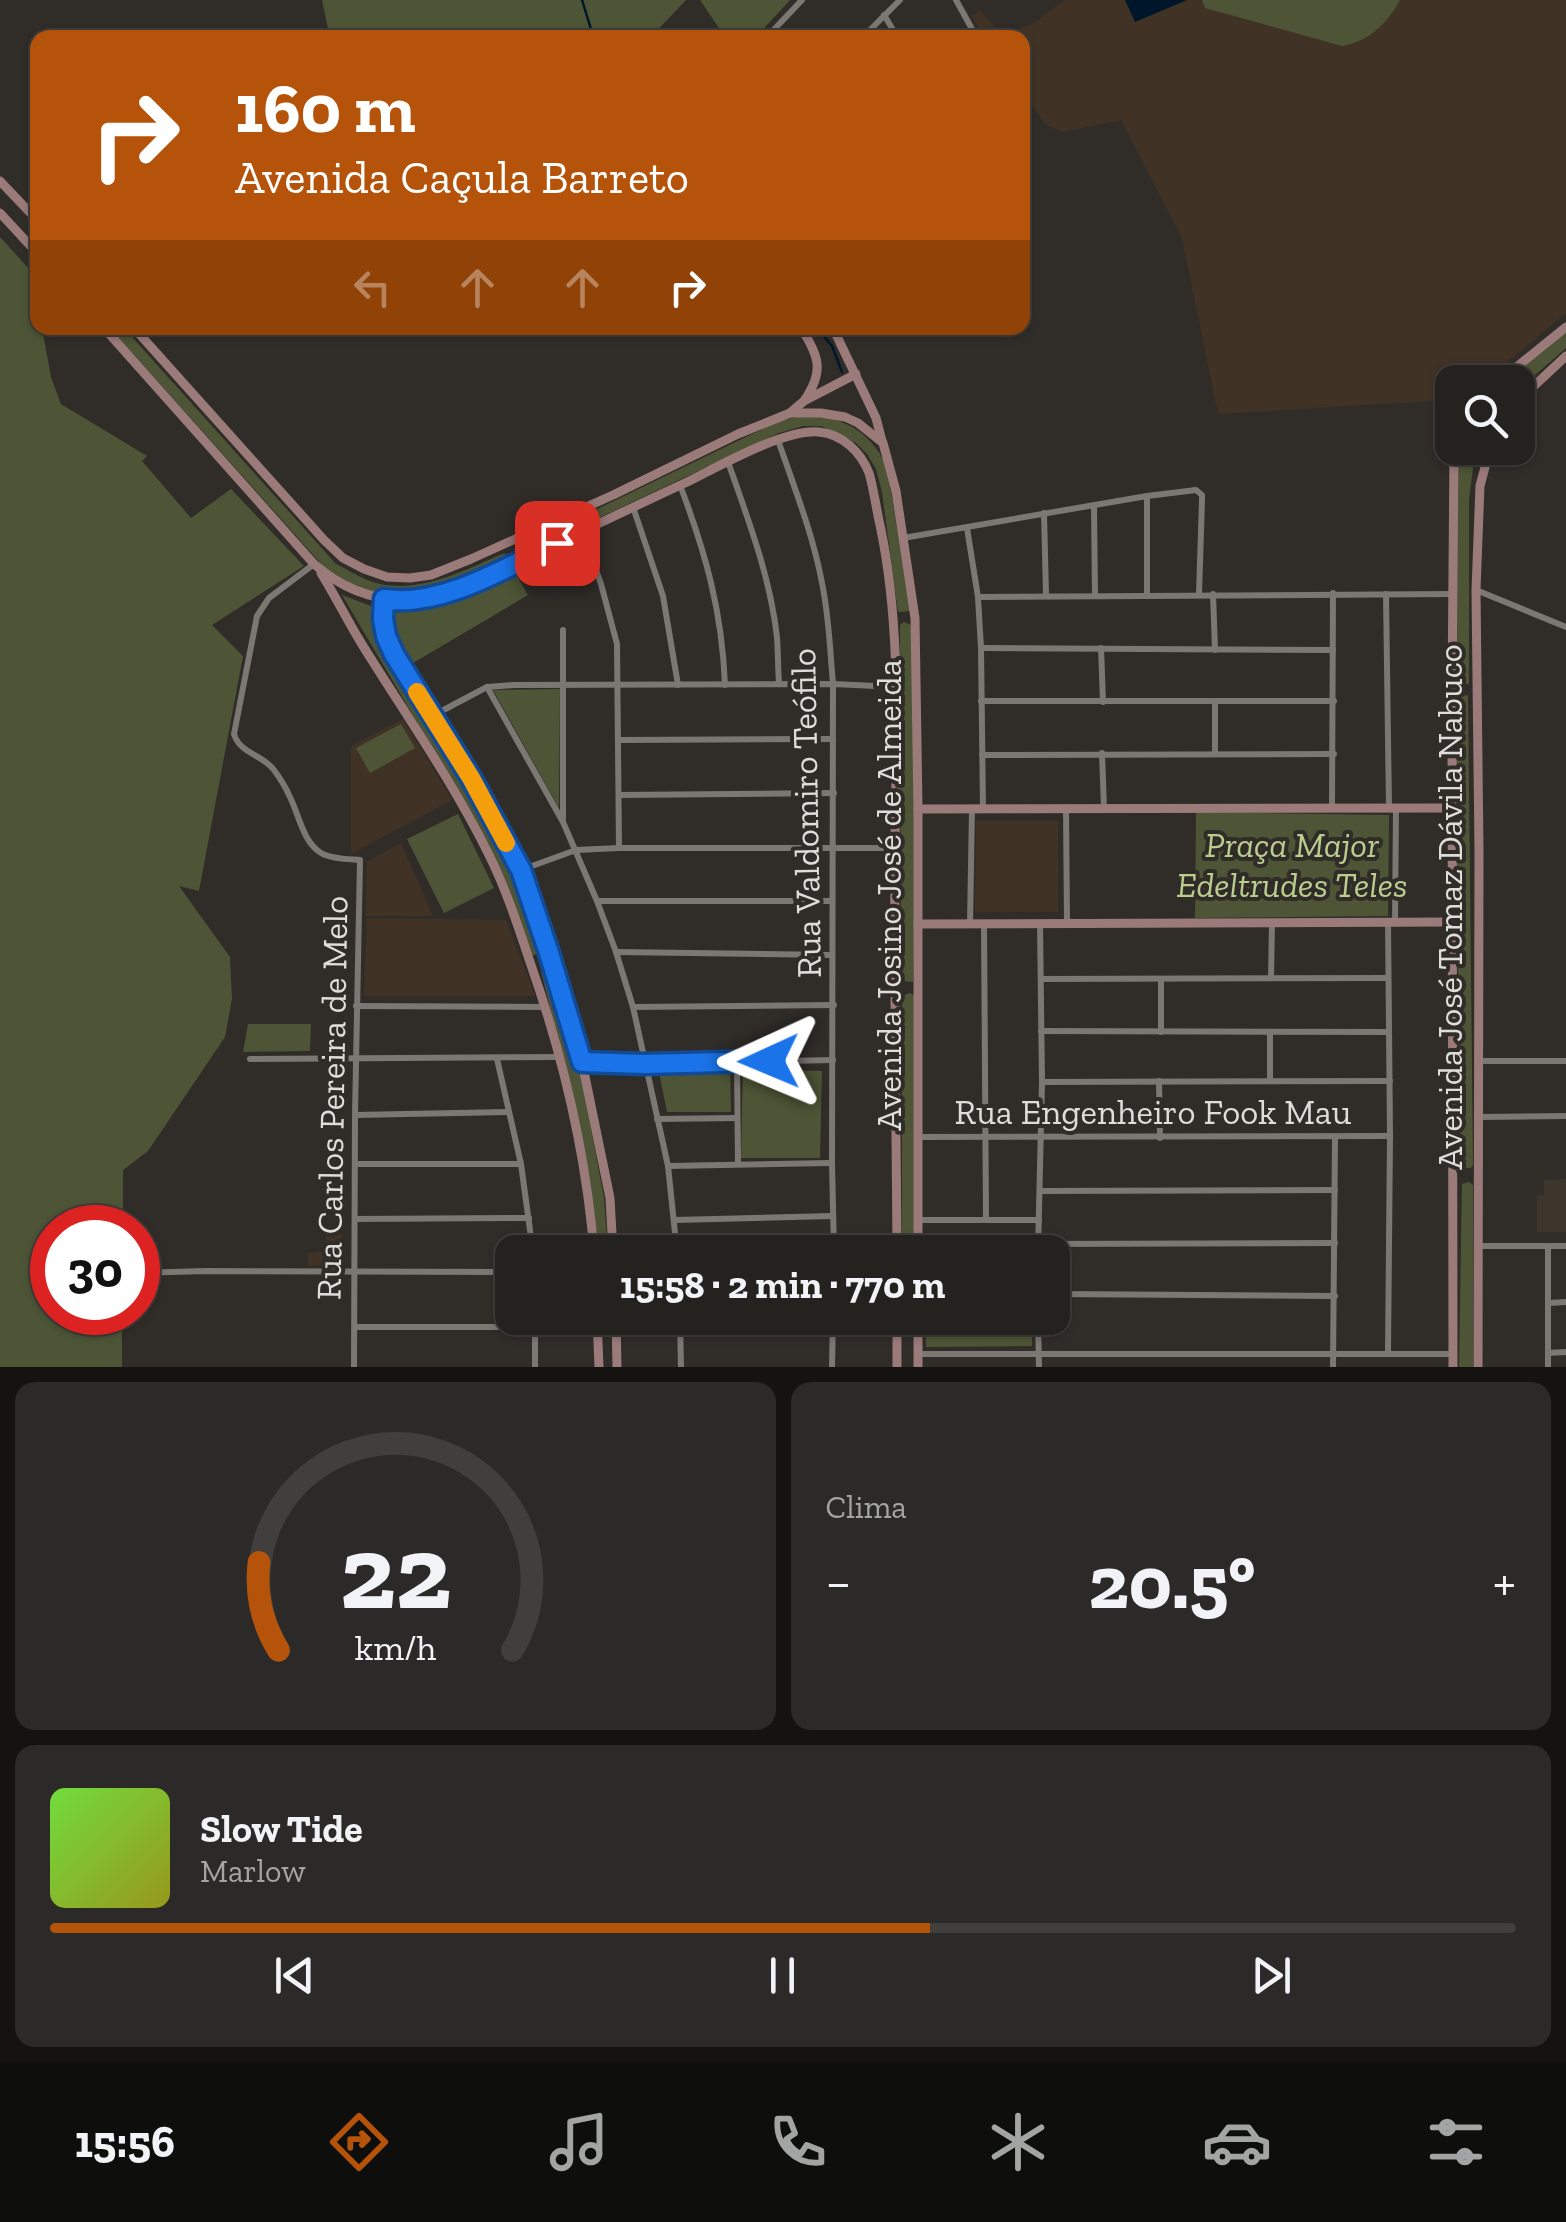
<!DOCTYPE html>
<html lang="pt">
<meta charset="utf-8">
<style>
body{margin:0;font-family:"Zilla Slab",serif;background:#2c2a28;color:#f1f3f6;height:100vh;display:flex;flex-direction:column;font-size:38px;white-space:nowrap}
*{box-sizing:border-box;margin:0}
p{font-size:32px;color:#a3a4a4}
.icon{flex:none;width:55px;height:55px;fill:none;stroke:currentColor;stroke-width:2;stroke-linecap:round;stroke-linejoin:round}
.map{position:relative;height:1367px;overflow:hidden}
.drawer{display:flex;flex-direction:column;gap:15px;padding:15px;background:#141311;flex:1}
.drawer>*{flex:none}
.guide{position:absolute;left:30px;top:30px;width:1000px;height:305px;border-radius:20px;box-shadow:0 2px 8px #0004,0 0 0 2px #413f3d;background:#b45309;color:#fff;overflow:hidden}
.buttons{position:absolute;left:1435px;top:365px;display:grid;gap:20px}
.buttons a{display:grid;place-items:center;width:100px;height:100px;border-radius:20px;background:#24221f;box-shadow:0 2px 8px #0004,0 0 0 2px #413f3d;font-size:50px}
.speed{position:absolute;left:30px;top:1205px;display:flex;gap:20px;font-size:50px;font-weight:700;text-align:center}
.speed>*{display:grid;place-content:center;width:130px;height:130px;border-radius:50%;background:#24221f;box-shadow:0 2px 8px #0004,0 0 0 2px #413f3d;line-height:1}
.speed .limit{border:15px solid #d22;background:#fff;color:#111}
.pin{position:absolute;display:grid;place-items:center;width:85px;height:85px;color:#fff;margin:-42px;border-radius:20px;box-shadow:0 5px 15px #0006}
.me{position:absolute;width:110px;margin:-55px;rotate:269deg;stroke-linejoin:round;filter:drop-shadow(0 0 8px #0008)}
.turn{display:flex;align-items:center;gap:35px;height:210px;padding:0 40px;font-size:45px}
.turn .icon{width:130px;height:130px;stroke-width:2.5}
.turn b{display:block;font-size:70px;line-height:85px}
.lanes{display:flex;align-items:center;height:95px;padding:0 40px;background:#0003;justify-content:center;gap:50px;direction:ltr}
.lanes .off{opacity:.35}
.big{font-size:75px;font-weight:800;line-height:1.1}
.drawer .tile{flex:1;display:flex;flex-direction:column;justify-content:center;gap:15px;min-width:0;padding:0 35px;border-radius:20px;background:#2c2a28}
.drawer .dial{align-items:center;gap:0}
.dial svg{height:260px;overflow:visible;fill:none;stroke:#413f3d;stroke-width:7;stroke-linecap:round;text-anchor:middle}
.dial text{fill:#f1f3f6;stroke:none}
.song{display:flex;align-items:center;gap:30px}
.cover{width:120px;height:120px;border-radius:15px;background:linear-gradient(135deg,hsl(100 70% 55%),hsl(60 70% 35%))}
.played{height:10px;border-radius:5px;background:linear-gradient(90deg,#b45309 60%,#413f3d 60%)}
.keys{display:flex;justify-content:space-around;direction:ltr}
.heat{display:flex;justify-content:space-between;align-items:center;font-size:55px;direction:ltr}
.drawer .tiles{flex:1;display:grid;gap:15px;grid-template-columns:1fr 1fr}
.tile:last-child{grid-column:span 2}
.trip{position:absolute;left:495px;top:1235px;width:575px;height:100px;border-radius:20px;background:#24221f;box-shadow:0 2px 8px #0004,0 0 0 2px #413f3d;font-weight:800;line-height:100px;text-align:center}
.tabs{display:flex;height:160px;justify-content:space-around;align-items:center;background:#0e0e0c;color:#a3a4a4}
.tabs .icon{width:70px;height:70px}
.tabs .current{color:#b45309}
.tabs b{font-size:45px;color:#f1f3f6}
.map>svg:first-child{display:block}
.built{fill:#3d362c}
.education{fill:#403225}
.green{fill:#4d5536}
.water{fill:#00162b}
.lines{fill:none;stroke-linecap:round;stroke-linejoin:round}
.stream{stroke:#00162b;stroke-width:2.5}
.street{stroke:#7b7773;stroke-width:6}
.secondary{stroke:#9b7a7a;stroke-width:9}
.route-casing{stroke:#114b97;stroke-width:25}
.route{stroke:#1a73e8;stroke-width:18}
.slow{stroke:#f59e0b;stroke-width:18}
.labels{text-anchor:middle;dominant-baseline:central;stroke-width:8;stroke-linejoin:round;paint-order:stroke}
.street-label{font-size:35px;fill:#dfddda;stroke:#302d29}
.park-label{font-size:35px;font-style:italic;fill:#bbcc8f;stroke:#302d29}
</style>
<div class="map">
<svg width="1566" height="1367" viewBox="0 0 1566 1367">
<rect width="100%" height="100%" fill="#302d29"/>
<polygon class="built" points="1566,1179 1566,1232 1537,1232 1537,1195 1544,1195 1544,1180"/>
<g class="education">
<polygon points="1065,0 1566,0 1566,313 1484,382 1452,382 1452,397 1444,400 1218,414 1182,238 1121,120 1062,132 1046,125 1023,93 1022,38 985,37 972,17 980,10 1001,35 1034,23"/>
<polygon points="403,719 452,800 351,854 351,746"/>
<polygon points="976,821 1058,821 1058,912 975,912"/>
<polygon points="401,843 433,916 366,916 367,862"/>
<polygon points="367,918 506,920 535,996 364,996"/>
<polygon points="326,1233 342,1233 343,1265 308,1266 308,1253 326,1251"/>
</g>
<g class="green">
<polygon points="322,0 686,0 651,37 330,38"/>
<polygon points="700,0 790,0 755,38 725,37"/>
<path d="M1202 0H1400C1388 23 1368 42 1342 46L1205 8Z"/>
<polygon points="0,237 31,271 37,306 38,328 42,328 51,377 61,404 147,456 142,461 191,518 231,489 304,566 212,625 243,656 199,891 179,886 230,957 232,999 225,1037 148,1151 123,1170 123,1227 52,1228 52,1312 122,1313 122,1367 0,1367"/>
<path d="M110 328H124L336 564C349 570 365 581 380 584 424 593 466 569 505 553L508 559 466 577 453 588 400 598 362 589 344 581 324 567Z"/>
<polygon points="1566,331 1566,348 1518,390 1518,382 1505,382"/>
<path d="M818 415C853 423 870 434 887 466L910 611 898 612 882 492 876 469 867 454 856 443 821 426H803L779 433 588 523 535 544 533 540 777 422 800 416Z"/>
<polygon points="1456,448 1479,448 1474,459 1469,500 1469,684 1455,684"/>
<path d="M515 572 528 595 408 666 393 637V612C442 606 471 592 515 572Z"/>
<polygon points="342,595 371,606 373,630 457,764 510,863 545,950 532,956 444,768"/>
<polygon points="904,622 913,626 915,899 913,982 903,981 901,976 900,625"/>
<polygon points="560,689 559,808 493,690"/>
<polygon points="1468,695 1473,1165 1471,1168 1461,1168 1454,697"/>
<polygon points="401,724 415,748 370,773 356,748"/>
<polygon points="1196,812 1389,815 1388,916 1195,918"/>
<polygon points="458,814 494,888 444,913 407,839"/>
<path d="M550 966 577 1054 604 1198 608 1252H599C586 1158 564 1064 541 971Z"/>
<polygon points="910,993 915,996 915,1252 902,1252 902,996"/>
<polygon points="248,1024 311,1024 310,1051 243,1052"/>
<polygon points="730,1066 731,1112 667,1112 658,1067"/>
<polygon points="743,1069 822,1071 820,1158 741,1158"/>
<polygon points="1469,1182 1473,1185 1473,1367 1459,1367 1462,1184"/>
<polygon points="925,1318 1032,1318 1032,1346 926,1347"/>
</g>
<polygon class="water" points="1125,0 1187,0 1135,22"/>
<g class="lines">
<g class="stream">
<polyline points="582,0 591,29 597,38"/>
<polyline points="817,328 832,346 842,372"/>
</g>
<g class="street">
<polyline points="956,0 977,38"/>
<polyline points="884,15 898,38"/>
<polyline points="766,38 802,0"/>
<polyline points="862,38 900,0"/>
<path d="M778 440C794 487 813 534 822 583 829 616 830 650 833 684L832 1163 834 1252"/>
<path d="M728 462C748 519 770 576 777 637 778 652 778 668 779 684"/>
<path d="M680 485C706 554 722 611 725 685"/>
<polyline points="1147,496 1147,594"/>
<polyline points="1094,506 1095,595"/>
<polyline points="633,507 663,596 678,685"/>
<polyline points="1044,513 1046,595"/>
<polyline points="967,528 978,597 981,648 983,809"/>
<polyline points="582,532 601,584 617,644 619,848"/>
<polyline points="903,538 1147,496 1196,490 1202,495 1202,500 1199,594"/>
<path d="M314 564 269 598 257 616 234 734C240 754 262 754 274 770 280 778 286 788 290 797 299 815 303 842 321 853 331 859 348 859 360 860L355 1115 354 1367"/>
<polyline points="1476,590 1566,627"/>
<polyline points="1213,594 1215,650"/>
<polyline points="1386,594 1389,808"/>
<polyline points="978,597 1453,594"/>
<polyline points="563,630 563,820"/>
<polyline points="981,648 1333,650"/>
<polyline points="1101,648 1103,702"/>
<polyline points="487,687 563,822 597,901 616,952 633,1007 668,1166 677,1252"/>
<polyline points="981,701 1334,701"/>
<polyline points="1215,702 1215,753"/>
<polyline points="434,715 487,687 514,685 833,684 897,687"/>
<polyline points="619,740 833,739"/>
<polyline points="1102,753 1104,808"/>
<polyline points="982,755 1334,754"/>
<polyline points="619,795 834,793"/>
<polyline points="1332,808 1333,593"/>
<polyline points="1066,809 1067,923"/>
<polyline points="521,870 576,850 619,848 895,848"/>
<polyline points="597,901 832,901"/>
<polyline points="1388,921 1390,1136 1388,1353"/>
<polyline points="1395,921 1396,808"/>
<polyline points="970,924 972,808"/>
<polyline points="984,924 986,1219"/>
<polyline points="616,952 832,955"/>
<polyline points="1271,978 1272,922"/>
<polyline points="1041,979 1388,978"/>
<polyline points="356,1006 545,1007"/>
<polyline points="633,1007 834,1005"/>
<polyline points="1041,1031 1389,1032"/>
<polyline points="1161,1032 1161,979"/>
<polyline points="1270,1033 1270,1081"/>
<polyline points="250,1059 559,1057"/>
<polyline points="497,1059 521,1164 533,1252"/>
<polyline points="737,1061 738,1164"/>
<polyline points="1479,1061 1566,1061"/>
<polyline points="582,1062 644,1064 833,1060"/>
<polyline points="1159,1081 1160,1138"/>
<polyline points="1042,1082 1390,1081"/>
<polyline points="355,1115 508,1112"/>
<polyline points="1478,1117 1566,1116"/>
<polyline points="657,1119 737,1118"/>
<polyline points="918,1137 1390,1136"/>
<polyline points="356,1164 521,1164"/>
<polyline points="668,1166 831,1163"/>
<polyline points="1040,1191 1335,1190"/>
<polyline points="355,1219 529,1218"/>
<polyline points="675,1220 833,1216"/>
<polyline points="918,1220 1039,1220"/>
<polyline points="1038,1244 1335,1243"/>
<polyline points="1478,1246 1566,1246"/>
<polyline points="1038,1252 1042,1082 1040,923"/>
<polyline points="138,1273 205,1271 512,1272"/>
<polyline points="1052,1294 1335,1296"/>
<polyline points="1549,1303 1566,1302"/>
<polyline points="535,1318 535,1367"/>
<polyline points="680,1318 681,1367"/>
<polyline points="1038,1318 1039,1367"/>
<polyline points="681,1325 833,1325"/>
<polyline points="355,1327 535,1327"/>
<polyline points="1548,1353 1566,1352"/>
<polyline points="918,1354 1453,1354"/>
<polyline points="832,1367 833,1318"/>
<polyline points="1333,1367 1335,1137"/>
<polyline points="1548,1367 1548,1247"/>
</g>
<g class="secondary">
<polyline points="0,181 38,221"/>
<polyline points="0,213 38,254"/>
<path d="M104 328 314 564C355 600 400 608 451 591 530 557 607 519 685 483 718 467 783 429 819 432 842 434 861 452 869 473 874 490 876 508 880 525 902 629 896 737 895 843 894 979 896 1116 897 1252"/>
<polyline points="134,328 324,540 343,558 364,569 387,577 410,578 431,575 471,559 613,495 738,434 790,413 821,413 845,417 858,423 883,443 896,491 915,618 918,809 918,1252"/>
<path d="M801 328C820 357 824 372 804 401"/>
<polyline points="833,328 876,418 882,441"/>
<polyline points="1498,382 1566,327"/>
<polyline points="1518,401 1566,356"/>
<polyline points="790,413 804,401 856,374"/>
<path d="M321 573C336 597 348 622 363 646 406 715 453 782 489 855 506 889 518 926 530 962 563 1056 586 1153 594 1252"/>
<path d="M385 599C383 620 385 635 393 654L471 778 521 870 549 953 582 1062 610 1198 613 1252"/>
<polyline points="918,809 1453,808"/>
<polyline points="918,924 1453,922"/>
<polyline points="597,1318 599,1367"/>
<polyline points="616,1318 617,1367"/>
<polyline points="897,1318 897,1367"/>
<polyline points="918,1318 918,1367"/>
<polyline points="1453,1367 1452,693 1454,448"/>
<polyline points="1478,1367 1479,851 1476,590 1480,486 1490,448"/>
</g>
</g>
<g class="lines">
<g class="route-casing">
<path id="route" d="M557 543C507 567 441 608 384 599L383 619 386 636 394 654 471 778 521 870 549 953 582 1062 644 1064 769 1061"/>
</g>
<use href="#route" class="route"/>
<polyline class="slow" points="417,692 471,778 506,843"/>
</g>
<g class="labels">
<g class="street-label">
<text transform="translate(806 813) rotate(-91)">Rua Valdomiro Teófilo</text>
<text transform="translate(889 895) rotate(-90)">Avenida Josino José de Almeida</text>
<text transform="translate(1450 907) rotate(-90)">Avenida José Tomaz Dávila Nabuco</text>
<text transform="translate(332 1098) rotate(-89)">Rua Carlos Pereira de Melo</text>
<text x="1153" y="1112">Rua Engenheiro Fook Mau</text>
</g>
<g class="park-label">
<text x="1292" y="845">Praça Major<tspan x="1292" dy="40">Edeltrudes Teles</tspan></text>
</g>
</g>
</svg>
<div class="buttons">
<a><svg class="icon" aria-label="search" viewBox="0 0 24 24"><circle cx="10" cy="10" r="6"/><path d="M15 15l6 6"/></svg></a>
</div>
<div class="speed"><div class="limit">30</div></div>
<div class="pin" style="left:557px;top:543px;background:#d93025"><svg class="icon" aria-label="arrive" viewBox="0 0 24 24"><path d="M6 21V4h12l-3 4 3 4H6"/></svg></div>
<svg class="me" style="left:769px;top:1061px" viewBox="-20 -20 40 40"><path d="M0-17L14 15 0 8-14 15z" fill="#1a73e8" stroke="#fff" stroke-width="4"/></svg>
<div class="trip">15:58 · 2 min · 770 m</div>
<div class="guide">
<div class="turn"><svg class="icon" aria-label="right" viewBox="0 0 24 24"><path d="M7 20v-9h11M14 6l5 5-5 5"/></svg><div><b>160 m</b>Avenida Caçula Barreto</div></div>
<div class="lanes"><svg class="icon off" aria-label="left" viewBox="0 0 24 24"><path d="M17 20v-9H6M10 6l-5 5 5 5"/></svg><svg class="icon off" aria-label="ahead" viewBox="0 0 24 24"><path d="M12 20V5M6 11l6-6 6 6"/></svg><svg class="icon off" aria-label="ahead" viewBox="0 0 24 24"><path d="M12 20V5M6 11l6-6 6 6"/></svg><svg class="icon" aria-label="right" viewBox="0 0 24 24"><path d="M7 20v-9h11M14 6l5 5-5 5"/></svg></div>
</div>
</div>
<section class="drawer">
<div class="tiles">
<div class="tile dial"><svg viewBox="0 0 100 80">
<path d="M14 69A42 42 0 1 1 86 69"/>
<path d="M14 69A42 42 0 0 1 8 42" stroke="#b45309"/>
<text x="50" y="56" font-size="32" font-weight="700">22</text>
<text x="50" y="72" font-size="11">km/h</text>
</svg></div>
<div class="tile"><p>Clima</p>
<div class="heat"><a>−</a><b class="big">20.5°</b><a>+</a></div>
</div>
<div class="tile">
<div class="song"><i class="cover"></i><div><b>Slow Tide</b><p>Marlow</p></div></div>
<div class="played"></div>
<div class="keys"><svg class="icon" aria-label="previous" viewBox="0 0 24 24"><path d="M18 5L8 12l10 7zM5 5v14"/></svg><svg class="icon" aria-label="pause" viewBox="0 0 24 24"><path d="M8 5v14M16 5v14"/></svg><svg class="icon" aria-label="next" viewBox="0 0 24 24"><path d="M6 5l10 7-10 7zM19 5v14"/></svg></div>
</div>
</div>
</section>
<nav class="tabs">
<b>15:56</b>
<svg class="icon current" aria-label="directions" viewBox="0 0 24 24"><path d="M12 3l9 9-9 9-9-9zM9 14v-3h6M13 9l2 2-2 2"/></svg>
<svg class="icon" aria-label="music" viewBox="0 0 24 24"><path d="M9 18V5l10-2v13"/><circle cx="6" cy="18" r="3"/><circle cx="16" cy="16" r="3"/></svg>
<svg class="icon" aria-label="phone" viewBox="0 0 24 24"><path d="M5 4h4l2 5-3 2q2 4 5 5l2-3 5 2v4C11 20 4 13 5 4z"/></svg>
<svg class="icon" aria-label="climate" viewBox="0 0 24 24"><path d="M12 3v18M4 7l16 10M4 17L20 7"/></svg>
<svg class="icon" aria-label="car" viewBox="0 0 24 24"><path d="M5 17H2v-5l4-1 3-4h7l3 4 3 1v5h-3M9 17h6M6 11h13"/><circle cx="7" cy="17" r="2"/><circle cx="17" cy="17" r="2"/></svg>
<svg class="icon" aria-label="filters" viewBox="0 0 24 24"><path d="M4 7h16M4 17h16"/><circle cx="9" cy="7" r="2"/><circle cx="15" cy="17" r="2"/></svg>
</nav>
